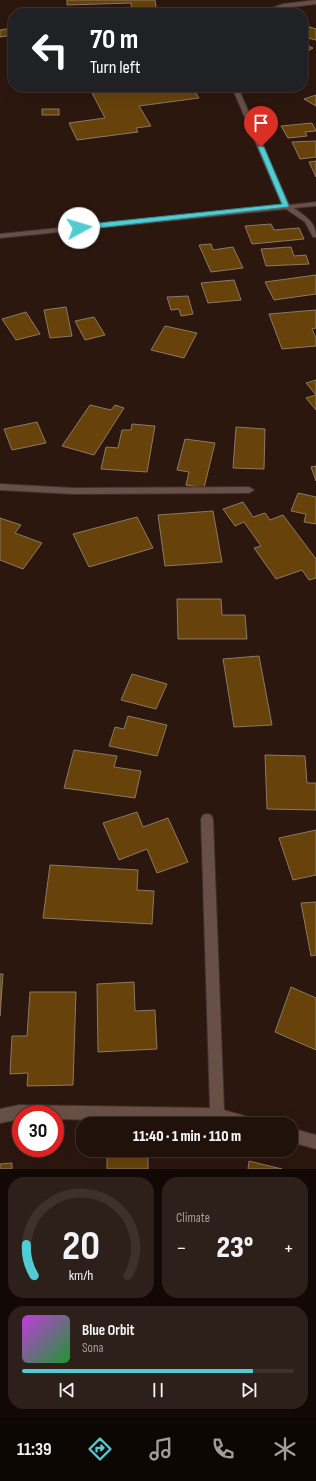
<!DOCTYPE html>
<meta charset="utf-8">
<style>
body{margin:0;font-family:"Sofia Sans Condensed",sans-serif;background:#2d1f19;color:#f1f3f6;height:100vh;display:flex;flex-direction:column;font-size:15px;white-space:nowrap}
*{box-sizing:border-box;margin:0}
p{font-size:13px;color:#a29d9d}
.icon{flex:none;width:22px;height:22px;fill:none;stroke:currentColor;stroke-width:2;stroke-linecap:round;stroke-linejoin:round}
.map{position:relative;height:1169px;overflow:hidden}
.details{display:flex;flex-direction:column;gap:8px;padding:8px;background:#120906;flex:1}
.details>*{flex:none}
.guide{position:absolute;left:8px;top:8px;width:300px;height:84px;border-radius:16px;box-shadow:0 4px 16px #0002,0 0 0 1px #3e312c;background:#202124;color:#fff;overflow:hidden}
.speed{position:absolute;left:12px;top:1105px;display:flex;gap:8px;font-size:20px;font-weight:700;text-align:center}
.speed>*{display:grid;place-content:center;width:52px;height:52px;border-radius:50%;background:#21110b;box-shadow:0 4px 16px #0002,0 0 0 1px #3e312c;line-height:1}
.speed .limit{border:6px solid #d22;background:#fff;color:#111}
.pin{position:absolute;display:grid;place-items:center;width:34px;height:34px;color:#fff;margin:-41px -17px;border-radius:50% 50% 50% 0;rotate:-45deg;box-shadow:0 0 4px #0007}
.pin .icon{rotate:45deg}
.me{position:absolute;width:44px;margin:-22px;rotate:84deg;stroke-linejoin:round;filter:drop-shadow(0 0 3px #0008)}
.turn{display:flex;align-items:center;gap:14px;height:84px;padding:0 16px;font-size:18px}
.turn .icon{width:52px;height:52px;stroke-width:2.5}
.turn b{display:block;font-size:28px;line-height:34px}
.big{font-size:30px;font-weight:800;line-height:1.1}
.details .widget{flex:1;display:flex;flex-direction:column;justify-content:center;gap:6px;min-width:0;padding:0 14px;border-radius:16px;background:#2d1f19}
.details .dial{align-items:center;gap:0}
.dial svg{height:104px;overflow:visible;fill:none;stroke:#3e312c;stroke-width:7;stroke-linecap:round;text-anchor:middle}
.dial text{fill:#f1f3f6;stroke:none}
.song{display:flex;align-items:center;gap:12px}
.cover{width:48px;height:48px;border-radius:6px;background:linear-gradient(135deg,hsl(290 70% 55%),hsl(130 70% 35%))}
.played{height:4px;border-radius:2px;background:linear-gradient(90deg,#51ccd3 85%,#3e312c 85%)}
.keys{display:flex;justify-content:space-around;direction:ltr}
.heat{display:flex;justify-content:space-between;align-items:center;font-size:22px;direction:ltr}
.details .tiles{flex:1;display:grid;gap:8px;grid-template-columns:1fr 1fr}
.widget:last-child{grid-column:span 2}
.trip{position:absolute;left:76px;top:1117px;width:222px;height:40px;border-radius:16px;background:#21110b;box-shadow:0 4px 16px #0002,0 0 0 1px #3e312c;font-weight:800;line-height:40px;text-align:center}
.dock{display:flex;height:64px;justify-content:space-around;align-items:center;background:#0d0704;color:#a29d9d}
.dock .icon{width:28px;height:28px}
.dock .active{color:#51ccd3}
.dock b{font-size:18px;color:#f1f3f6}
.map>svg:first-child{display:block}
.building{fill:#67430b;stroke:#8a7964}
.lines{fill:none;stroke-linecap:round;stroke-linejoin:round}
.minor-casing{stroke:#40302d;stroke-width:2}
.minor{fill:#695047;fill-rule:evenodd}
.route{fill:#51ccd3;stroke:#358589}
</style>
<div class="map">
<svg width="316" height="1169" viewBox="0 0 316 1169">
<rect width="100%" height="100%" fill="#2c170f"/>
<g class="building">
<polygon points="67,0 155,0 157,13 132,13 131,3 67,5"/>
<polygon points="303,25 316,29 316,40 303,37"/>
<polygon points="13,28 13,35 0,37 0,30"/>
<polygon points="303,44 313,48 303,54"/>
<polygon points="89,87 130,87 132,90 153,87 192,87 199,98 139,106 151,126 136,128 138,132 77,140 69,123 105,118"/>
<polygon points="316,95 316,106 304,99"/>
<rect x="42" y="109" width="17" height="6"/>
<polygon points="312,123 316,131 305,132 307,136 288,138 281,126"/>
<polygon points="316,141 316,157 300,159 292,142"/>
<polygon points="316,161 316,177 309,162"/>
<polygon points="271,224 274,230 299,228 304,239 252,244 245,226"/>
<polygon points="211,244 213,250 233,247 243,268 211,272 199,245"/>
<polygon points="291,247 294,256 306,255 309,264 266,266 261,249"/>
<polygon points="316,275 316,294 274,300 265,282"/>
<polygon points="234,280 241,300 208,303 201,283"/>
<polygon points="188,296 193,314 181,316 179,309 171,310 167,297"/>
<polygon points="66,307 72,336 50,338 44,310"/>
<polygon points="316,310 316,328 312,329 316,338 316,346 282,349 269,314"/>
<polygon points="26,312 40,334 16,340 2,319"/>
<polygon points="94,317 105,335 85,340 75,321"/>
<polygon points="165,326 197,333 184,358 151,350"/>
<polygon points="316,380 316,410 306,398 316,395 306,383"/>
<polygon points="90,405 111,410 115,405 124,408 94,455 62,446"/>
<polygon points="37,422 46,443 12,450 4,429"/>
<polygon points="132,424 155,426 147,472 101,469 106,447 118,448 122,430 131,430"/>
<polygon points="236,427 265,429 264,469 233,468"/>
<polygon points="185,439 215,443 204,488 186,485 189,472 177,470"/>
<polygon points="316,466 316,481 311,467"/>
<polygon points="298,493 316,497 316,524 304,522 306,514 291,511"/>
<polygon points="243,502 253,517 265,513 270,520 283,515 316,559 316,578 309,580 302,570 276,579 254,548 261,546 244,522 235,526 223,509"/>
<polygon points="213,511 222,562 165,566 158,515"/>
<polygon points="137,517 153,548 89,567 73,534"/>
<polygon points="0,518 21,525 15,533 42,543 23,569 0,560"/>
<polygon points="177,599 221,599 222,615 245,615 247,639 178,639"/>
<polygon points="259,656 272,725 234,727 223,659"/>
<polygon points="132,674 167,684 156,709 121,700"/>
<polygon points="128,716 167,725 157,756 109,746 115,727 124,729"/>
<polygon points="74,750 117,756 114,767 141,771 135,798 64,788"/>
<polygon points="265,755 305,756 307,783 316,783 316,810 267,809"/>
<polygon points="137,812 143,827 168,818 188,862 157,873 147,849 119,860 103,823"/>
<polygon points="316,830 316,875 293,880 279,838"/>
<polygon points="50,865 138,870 137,890 154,891 152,924 43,918"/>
<polygon points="316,902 316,955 311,956 301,903"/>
<polygon points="0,974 3,974 0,1016"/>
<polygon points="134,982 135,1011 155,1010 157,1049 98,1052 97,984"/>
<polygon points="291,987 316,998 316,1050 275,1032"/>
<polygon points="30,992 76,992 73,1085 27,1086 28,1073 10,1074 12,1036 27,1036"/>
<polygon points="148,1150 148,1169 107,1169 107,1151"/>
<polygon points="249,1161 282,1169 248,1169"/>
<polygon points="12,1163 12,1169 0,1169 0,1164"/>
</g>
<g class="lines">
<g class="minor-casing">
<g id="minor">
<polygon points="316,0 316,4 284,8 267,13 258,13 283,4"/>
<path d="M234 87H240V92L289 205 316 202V206L294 208C306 217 316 222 316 237H313L305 222 286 209 0 238V234L282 205 234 92Z"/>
<polygon points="0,484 73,488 249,487 254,490 249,493 73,494 0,490"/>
<polygon points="207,814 211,815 213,819 224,1110 255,1119 257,1124 55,1119 55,1114 21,1114 21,1119 0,1123 0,1109 19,1105 210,1108 201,819 203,815"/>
<polygon points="291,1128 316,1135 316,1149 291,1142"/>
</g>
</g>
<use href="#minor" class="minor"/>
</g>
<polygon class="route" points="259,146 264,147 289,206 288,207 79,230 76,228 79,225 282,204 258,147"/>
</svg>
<div class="speed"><div class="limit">30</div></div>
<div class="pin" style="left:261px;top:147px;background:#d93025"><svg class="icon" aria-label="arrive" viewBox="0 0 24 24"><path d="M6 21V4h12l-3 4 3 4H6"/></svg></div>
<svg class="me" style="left:79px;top:228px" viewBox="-20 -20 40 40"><circle r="19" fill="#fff"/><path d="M0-13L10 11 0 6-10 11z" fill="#51ccd3"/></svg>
<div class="trip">11:40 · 1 min · 110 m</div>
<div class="guide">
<div class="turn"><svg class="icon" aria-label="left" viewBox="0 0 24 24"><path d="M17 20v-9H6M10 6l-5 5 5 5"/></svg><div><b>70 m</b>Turn left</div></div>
</div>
</div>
<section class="details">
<div class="tiles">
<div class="widget dial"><svg viewBox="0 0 100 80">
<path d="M14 69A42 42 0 1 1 86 69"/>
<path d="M14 69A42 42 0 0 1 8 45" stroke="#51ccd3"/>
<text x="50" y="56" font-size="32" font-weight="700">20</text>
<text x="50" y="72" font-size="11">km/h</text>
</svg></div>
<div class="widget"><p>Climate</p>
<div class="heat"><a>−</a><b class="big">23°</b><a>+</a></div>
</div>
<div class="widget">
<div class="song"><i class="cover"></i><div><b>Blue Orbit</b><p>Sona</p></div></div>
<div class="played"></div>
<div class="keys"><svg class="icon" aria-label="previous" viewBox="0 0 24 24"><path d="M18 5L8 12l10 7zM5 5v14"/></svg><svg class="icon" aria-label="pause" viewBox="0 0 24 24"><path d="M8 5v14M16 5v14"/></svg><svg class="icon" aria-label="next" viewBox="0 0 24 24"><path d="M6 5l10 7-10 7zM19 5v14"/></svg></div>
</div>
</div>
</section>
<nav class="dock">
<b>11:39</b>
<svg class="icon active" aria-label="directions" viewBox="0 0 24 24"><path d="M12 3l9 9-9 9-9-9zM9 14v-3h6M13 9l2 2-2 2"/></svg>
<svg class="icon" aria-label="music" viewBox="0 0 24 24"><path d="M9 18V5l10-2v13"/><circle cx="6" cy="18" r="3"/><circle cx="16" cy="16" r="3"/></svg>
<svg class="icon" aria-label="phone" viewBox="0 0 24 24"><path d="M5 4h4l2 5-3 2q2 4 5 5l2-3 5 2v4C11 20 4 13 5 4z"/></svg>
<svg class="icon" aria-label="climate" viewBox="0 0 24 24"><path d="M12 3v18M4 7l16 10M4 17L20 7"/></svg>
</nav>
